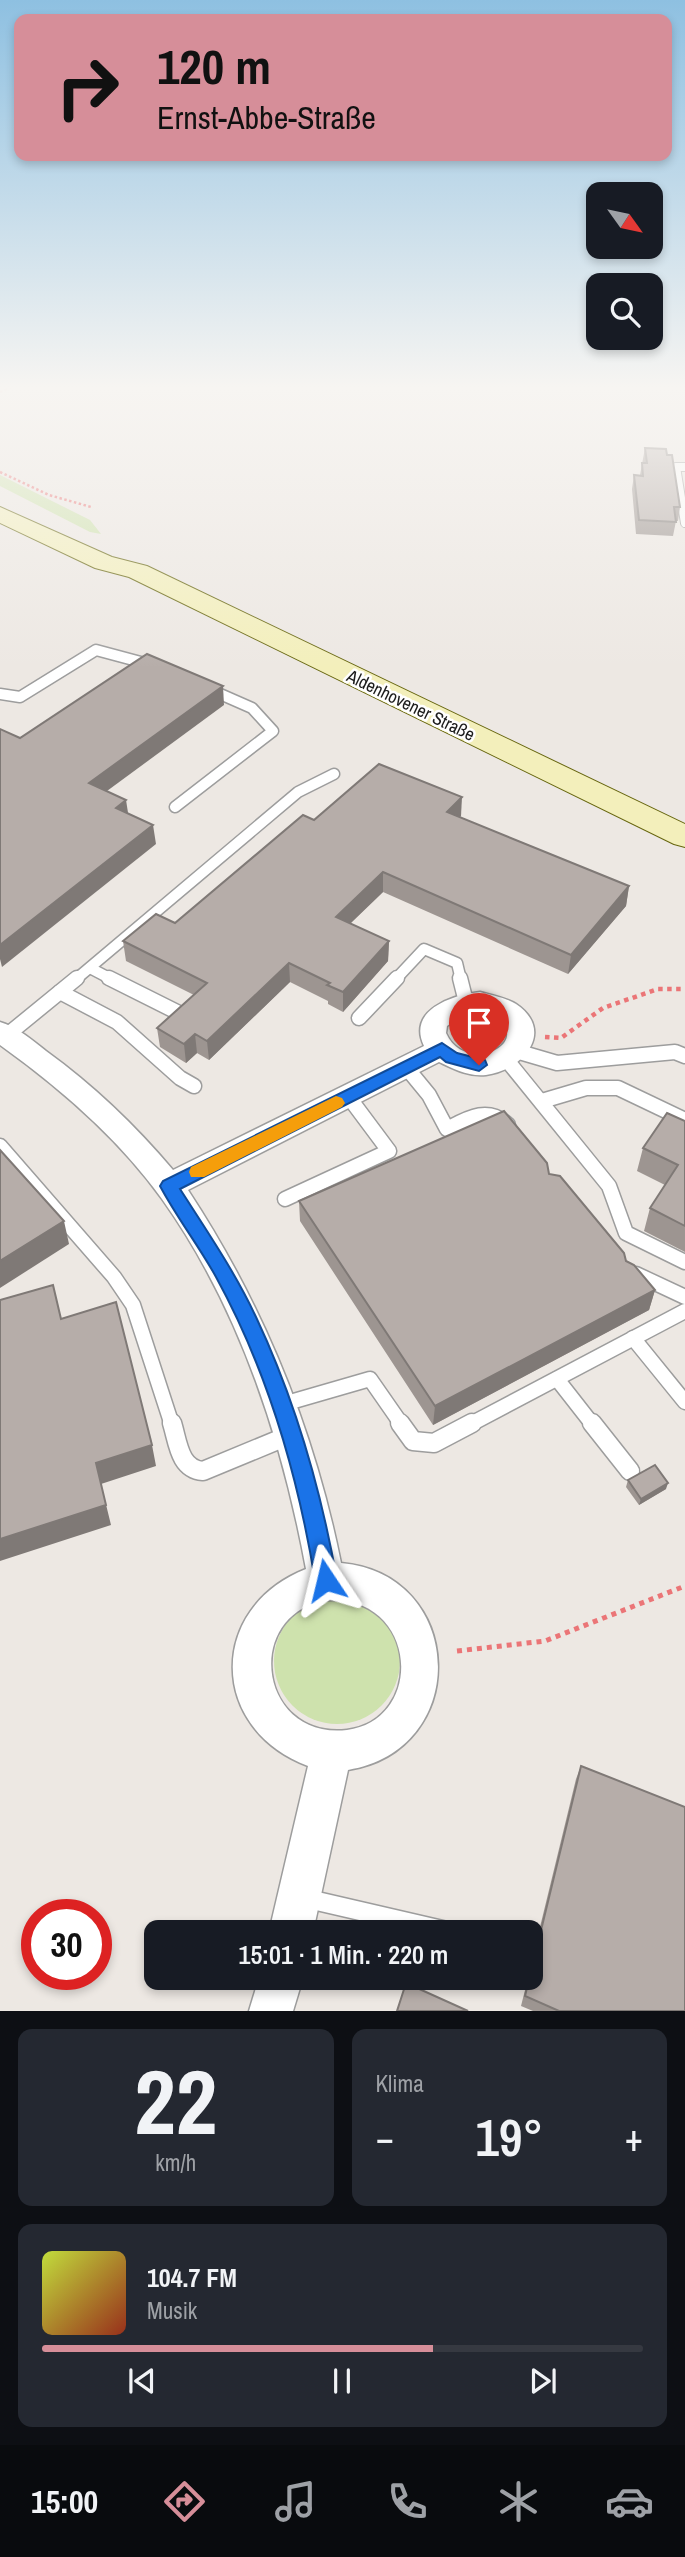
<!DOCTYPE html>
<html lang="de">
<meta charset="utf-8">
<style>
body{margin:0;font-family:"Archivo Narrow",sans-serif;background:#242831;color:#f1f3f6;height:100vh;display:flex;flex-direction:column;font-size:26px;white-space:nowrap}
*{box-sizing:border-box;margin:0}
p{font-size:23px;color:#9ea1a6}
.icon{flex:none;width:38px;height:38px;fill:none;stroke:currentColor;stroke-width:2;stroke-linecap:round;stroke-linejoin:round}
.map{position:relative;height:2011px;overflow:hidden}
.sheet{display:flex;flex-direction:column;gap:18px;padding:18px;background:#0d0f14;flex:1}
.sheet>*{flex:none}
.banner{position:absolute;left:14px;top:14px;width:658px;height:147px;border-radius:14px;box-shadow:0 4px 10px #0003;background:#d68e99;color:#111;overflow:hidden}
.needle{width:46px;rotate:123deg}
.buttons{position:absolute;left:586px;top:182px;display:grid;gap:14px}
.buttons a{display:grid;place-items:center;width:77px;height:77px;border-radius:14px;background:#171b24;box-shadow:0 4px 10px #0003;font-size:35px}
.speed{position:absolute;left:21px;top:1899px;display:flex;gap:14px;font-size:35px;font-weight:700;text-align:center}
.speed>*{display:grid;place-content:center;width:91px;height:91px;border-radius:50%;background:#171b24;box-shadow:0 4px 10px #0003;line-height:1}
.speed .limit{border:10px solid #d22;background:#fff;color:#111}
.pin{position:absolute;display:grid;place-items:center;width:60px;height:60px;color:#fff;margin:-72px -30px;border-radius:50% 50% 50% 0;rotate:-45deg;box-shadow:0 0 7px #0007}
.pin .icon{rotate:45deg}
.me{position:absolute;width:77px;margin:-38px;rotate:350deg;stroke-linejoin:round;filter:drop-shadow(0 0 5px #0008)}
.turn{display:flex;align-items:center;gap:24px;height:147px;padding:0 28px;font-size:32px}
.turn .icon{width:91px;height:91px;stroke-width:2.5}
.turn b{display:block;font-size:49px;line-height:60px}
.big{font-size:52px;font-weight:600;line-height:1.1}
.sheet .tile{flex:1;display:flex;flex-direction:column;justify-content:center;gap:10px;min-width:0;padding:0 24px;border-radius:14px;background:#242831}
.sheet .dial{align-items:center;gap:0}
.dial b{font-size:91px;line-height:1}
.song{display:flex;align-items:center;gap:21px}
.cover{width:84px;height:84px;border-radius:10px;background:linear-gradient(135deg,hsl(70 70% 55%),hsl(10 70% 35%))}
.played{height:7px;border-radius:4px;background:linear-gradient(90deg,#d68e99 65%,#363941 65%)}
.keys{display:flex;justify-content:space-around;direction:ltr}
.heat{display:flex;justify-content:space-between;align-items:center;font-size:38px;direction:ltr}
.sheet .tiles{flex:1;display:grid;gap:18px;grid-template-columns:1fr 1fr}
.tile:last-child{grid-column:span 2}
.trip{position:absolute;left:144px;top:1920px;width:399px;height:70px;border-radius:14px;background:#171b24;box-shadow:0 4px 10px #0003;font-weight:600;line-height:70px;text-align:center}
.tab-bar{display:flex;height:112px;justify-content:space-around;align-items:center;background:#090b0e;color:#9ea1a6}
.tab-bar .icon{width:49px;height:49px}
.tab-bar .current{color:#d68e99}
.tab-bar b{font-size:32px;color:#f1f3f6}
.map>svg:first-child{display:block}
.grass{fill:#cee2ad}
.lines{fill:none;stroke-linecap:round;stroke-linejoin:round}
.lane-far3-casing{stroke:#9d9d9d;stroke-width:10}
.lane-far2-casing{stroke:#9d9d9d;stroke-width:13}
.lane-far1-casing{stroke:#9d9d9d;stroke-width:17}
.lane-casing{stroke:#9d9d9d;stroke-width:21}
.street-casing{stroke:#9d9d9d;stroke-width:3}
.secondary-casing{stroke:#67660f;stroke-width:2}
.path-far2{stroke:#eb7577;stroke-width:2.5;stroke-dasharray:2.5 2.5;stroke-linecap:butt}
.path-far1{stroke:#eb7577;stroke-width:4.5;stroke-dasharray:4.5 4.5;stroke-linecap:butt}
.path{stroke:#eb7577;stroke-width:5;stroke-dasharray:5 5;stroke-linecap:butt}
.lane-far3{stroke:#fff;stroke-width:8}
.lane-far2{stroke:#fff;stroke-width:10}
.lane-far1{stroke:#fff;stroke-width:14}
.lane{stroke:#fff;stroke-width:18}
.street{fill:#fff;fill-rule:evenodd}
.secondary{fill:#f3efbb;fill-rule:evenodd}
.wall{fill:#9d9591}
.shaded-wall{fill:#7f7976}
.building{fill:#b6ada9;stroke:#7f7976;stroke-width:2}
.route{fill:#1a73e8;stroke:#114b97;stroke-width:2}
.slow{fill:#f59e0b}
.labels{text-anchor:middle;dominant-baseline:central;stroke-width:5;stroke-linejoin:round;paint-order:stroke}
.far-street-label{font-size:18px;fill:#1c1c1c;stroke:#fff}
</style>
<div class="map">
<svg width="685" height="2011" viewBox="0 0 685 2011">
<rect width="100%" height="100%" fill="#ede8e3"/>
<g class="grass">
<polygon points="0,475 90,520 101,534 90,532 0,486"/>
<path d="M473 1014C487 1015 499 1018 504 1033 501 1058 469 1054 455 1041 448 1026 458 1018 473 1014Z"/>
<circle cx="337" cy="1661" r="63"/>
</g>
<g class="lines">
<g class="lane-far3-casing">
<polyline id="lane-far3" points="685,467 676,467 685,523"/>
</g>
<g class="lane-far2-casing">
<g id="lane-far2">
<polyline points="0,694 20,697 96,650 152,665"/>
<polyline points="175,807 273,731 252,708 211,690"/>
<polyline points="90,968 113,980"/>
<polyline points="75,980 298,792 334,774"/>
<polyline points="395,980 424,949 457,963 461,980"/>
</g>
</g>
<g class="lane-far1-casing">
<g id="lane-far1">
<polyline points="109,978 177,1012"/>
<polyline points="460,978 466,1002"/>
<polyline points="60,992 117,1022 180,1078 194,1086"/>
<polyline points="359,1018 397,978"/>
<polyline points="6,1036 77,978"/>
<polyline points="516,1051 557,1063 675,1052 685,1056"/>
<polyline points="506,1059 609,1186 626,1233 685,1262"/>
<path d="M406 1067 429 1095 447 1129C468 1118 488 1106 508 1125"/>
<polyline points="542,1101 586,1088 618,1088 685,1120"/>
<polyline points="0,1146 114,1277 133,1305 172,1425"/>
<polyline points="285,1199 389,1151 348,1096"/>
<polyline points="628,1275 636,1274 685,1297"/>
<polyline points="633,1338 685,1402"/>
<polyline points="557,1379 593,1425"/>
<polyline points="280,1405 370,1379 402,1425"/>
<polyline points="469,1425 685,1311"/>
</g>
</g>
<g class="lane-casing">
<g id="lane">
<path d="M172 1423C178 1442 179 1469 203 1471L290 1435"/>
<polyline points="400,1423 413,1441 434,1443 472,1423"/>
<polyline points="592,1423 630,1471"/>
<polyline points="304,1898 451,1932"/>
</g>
</g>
<g class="street-casing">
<g id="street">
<path d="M480 992C491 995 507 998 516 1004 556 1031 523 1070 486 1075 469 1077 454 1069 439 1062L188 1190C263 1304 314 1429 341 1563 466 1574 472 1750 348 1770L313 1932H269L308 1766C209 1729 207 1608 306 1569 282 1439 239 1307 162 1199 119 1139 60 1088 0 1045V1022C17 1027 32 1040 46 1051 93 1085 136 1126 173 1170L424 1046C407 1010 452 995 480 992ZM479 1010C550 1035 467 1081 446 1033L447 1026 467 1012ZM328 1600C419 1596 425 1720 347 1730 258 1740 242 1613 328 1600Z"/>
<polygon points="259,1978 303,1978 293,2011 249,2011"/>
</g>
</g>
<g class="secondary-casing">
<polygon id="secondary" points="0,507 112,557 147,566 685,824 685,847 674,844 129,577 95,568 0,523"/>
</g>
<g class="path-far2">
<polyline points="0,392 14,386"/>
<polyline points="0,472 49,495 91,507"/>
</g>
<polyline class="path-far1" points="545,1037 561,1038 603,1008 658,989 685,989"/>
<polyline class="path" points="457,1651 545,1641 685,1586"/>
<use href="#lane-far3" class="lane-far3"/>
<use href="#lane-far2" class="lane-far2"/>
<use href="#lane-far1" class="lane-far1"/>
<use href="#lane" class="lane"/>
<use href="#street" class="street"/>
<use href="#secondary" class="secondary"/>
</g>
<g class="wall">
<polygon points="645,448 667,455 680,507 678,521 676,521 673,536 636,534 632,489 634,475 640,475"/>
<polygon points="461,816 460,817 629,886 626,906 568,974 383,892 350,924 389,941 388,961 343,1012 328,1004 328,1001 290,982 209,1060 197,1053 186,1063 160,1047 157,1028 194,995 126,961 123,941 175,923"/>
<polygon points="685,1121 685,1252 644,1231 650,1208 665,1185 637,1171 643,1148"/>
<polygon points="549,1174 626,1261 655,1290 649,1310 433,1425 300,1221 299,1201"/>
<polygon points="628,1480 666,1489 639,1505 626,1487"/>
<polygon points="581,1766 685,2011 533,2011 521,2006 528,1978 530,1978 530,1968 576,1779"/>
</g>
<g class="shaded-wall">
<polygon points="223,686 224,705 92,802 89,783"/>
<polygon points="462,797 461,816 446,831 447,812"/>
<polygon points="126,800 129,819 116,808"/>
<polygon points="153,825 156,844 2,967 0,959 0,945"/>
<polygon points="383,872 383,892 336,937 336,917"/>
<polygon points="629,886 626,906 568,974 571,955"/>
<polygon points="389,941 388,961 343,1012 343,992"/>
<polygon points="289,963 290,982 209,1060 207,1041"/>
<polygon points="195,1034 197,1053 186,1063 184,1044"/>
<polygon points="64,1221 69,1244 0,1288 0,1261"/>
<polygon points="655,1290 649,1310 433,1425 435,1406"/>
<polygon points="152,1445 156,1466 101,1484 111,1525 0,1561 0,1539 96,1463"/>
<polygon points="668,1483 666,1489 639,1505 641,1499"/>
</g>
<g class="building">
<polygon points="645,448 666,449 667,455 672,455 680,507 674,507 676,522 639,520 634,475 643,476 642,463 647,463"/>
<polygon points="147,654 223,686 89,783 126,800 116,808 153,825 0,945 0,729 20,738"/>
<polygon points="379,764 462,797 447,812 629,886 571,955 383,872 336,917 389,941 343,992 327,985 330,983 289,963 207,1041 195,1034 184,1044 157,1028 207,983 123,941 156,914 175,923 303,815 314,820"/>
<polygon points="504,1111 547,1163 549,1174 560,1176 624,1253 626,1261 634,1265 655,1290 435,1406 299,1201"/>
<polygon points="667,1113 685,1121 685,1226 650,1208 678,1165 643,1148"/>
<polygon points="0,1150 64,1221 0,1261"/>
<polygon points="53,1285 61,1319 116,1302 152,1445 96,1463 106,1505 0,1539 0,1300"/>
<polygon points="655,1465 668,1483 641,1499 628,1480"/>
<polygon points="581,1766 685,1807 685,2011 559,2011 525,1996"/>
<polygon points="406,1983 468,2011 397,2011"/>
</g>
<linearGradient id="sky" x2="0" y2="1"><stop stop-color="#8ec0e1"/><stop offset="0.58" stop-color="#f7f5f2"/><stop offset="1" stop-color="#f7f5f2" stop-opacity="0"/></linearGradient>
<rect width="685" height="668" fill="url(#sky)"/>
<path class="route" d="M442 1043 457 1053 485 1060 487 1065 479 1071 446 1062 440 1057 180 1189C207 1231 235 1272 256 1317 295 1400 321 1490 337 1580L334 1588 326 1592 318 1588 315 1580C298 1476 267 1370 216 1277 199 1246 177 1218 160 1186L163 1181Z"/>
<polygon class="slow" points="336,1096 342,1098 345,1103 342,1107 204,1177 191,1177 189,1172 191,1167"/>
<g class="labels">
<g class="far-street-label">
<text transform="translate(411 705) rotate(26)">Aldenhovener Straße</text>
</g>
</g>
</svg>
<div class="buttons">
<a><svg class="needle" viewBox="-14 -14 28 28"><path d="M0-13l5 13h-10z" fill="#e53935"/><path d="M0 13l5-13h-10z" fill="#9ea1a6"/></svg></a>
<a><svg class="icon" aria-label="search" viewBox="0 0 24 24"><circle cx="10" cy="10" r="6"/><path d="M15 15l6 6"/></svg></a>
</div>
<div class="speed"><div class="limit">30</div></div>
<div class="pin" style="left:479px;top:1065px;background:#d93025"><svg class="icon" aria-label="arrive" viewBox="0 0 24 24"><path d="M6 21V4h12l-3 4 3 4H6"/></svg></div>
<svg class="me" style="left:326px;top:1580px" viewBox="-20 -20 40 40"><path d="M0-17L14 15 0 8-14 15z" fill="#1a73e8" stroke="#fff" stroke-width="4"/></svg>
<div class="trip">15:01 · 1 Min. · 220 m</div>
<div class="banner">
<div class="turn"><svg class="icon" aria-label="right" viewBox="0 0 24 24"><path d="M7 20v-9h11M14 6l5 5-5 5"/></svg><div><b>120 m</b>Ernst-Abbe-Straße</div></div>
</div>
</div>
<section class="sheet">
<div class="tiles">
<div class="tile dial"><b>22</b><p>km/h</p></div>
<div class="tile"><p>Klima</p>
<div class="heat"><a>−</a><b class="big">19°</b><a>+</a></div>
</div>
<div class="tile">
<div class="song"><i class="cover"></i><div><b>104.7 FM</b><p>Musik</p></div></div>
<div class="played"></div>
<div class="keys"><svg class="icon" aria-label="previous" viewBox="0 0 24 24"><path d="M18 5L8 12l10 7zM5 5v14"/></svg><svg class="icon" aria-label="pause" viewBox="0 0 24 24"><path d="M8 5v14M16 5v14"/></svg><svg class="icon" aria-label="next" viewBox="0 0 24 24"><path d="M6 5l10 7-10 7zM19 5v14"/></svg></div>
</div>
</div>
</section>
<nav class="tab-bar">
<b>15:00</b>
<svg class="icon current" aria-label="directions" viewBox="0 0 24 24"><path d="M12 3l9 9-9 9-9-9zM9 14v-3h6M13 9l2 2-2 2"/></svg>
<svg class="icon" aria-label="music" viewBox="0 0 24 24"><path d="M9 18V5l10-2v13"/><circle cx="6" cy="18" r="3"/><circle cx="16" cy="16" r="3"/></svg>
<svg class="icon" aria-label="phone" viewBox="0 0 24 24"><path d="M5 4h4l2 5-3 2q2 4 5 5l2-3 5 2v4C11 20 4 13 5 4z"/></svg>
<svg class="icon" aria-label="climate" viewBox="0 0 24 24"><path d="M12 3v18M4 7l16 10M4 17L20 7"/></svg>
<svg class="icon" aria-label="car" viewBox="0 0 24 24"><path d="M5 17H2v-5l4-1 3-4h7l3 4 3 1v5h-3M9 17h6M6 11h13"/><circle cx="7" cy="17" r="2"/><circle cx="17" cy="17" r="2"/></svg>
</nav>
